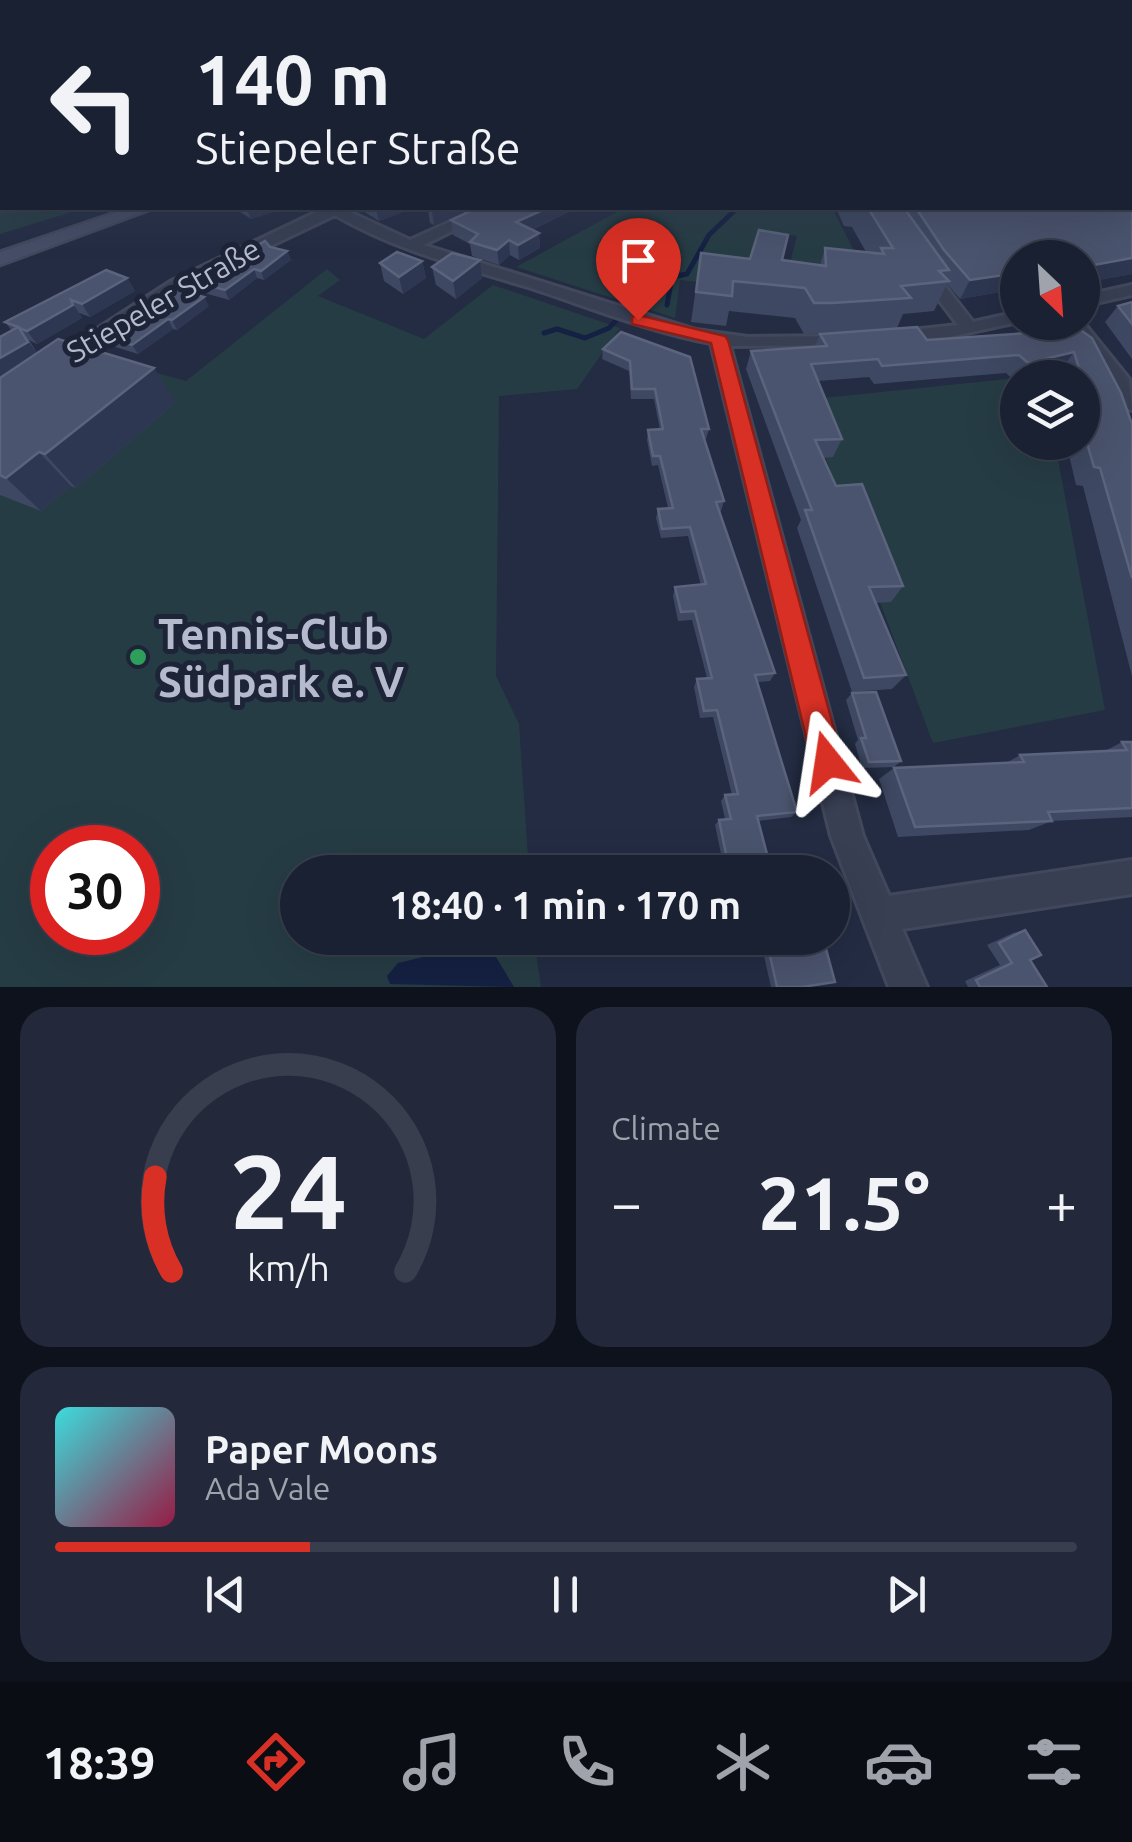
<!DOCTYPE html>
<meta charset="utf-8">
<style>
body{margin:0;font-family:Ubuntu,sans-serif;background:#23293a;color:#f1f3f6;height:100vh;display:flex;flex-direction:column;font-size:38px;white-space:nowrap}
*{box-sizing:border-box;margin:0}
p{font-size:32px;color:#9fa3ac}
.icon{flex:none;width:55px;height:55px;fill:none;stroke:currentColor;stroke-width:2;stroke-linecap:round;stroke-linejoin:round}
.map{position:relative;height:987px;overflow:hidden}
.side{display:flex;flex-direction:column;gap:20px;padding:20px;background:#0e121c;flex:1}
.side>*{flex:none}
.banner{position:absolute;left:0px;top:0px;width:1132px;height:210px;box-shadow:0 10px 40px #0002,0 0 0 2px #383e4d;background:#1a2132;color:#f1f3f6;overflow:hidden}
.needle{width:65px;rotate:155deg}
.tools{position:absolute;left:1000px;top:240px;display:grid;gap:20px}
.tools a{display:grid;place-items:center;width:100px;height:100px;border-radius:50%;background:#1a2132;box-shadow:0 10px 40px #0002,0 0 0 2px #383e4d;font-size:50px}
.speed{position:absolute;left:30px;top:825px;display:flex;gap:20px;font-size:50px;font-weight:700;text-align:center}
.speed>*{display:grid;place-content:center;width:130px;height:130px;border-radius:50%;background:#1a2132;box-shadow:0 10px 40px #0002,0 0 0 2px #383e4d;line-height:1}
.speed .limit{border:15px solid #d22;background:#fff;color:#111}
.pin{position:absolute;display:grid;place-items:center;width:85px;height:85px;color:#fff;margin:-102px -42px;border-radius:50% 50% 50% 0;rotate:-45deg;box-shadow:0 0 10px #0007}
.pin .icon{rotate:45deg}
.me{position:absolute;width:110px;margin:-55px;rotate:345deg;stroke-linejoin:round;filter:drop-shadow(0 0 8px #0008)}
.turn{display:flex;align-items:center;gap:35px;height:210px;padding:0 30px;font-size:45px}
.turn .icon{width:130px;height:130px;stroke-width:2.5}
.turn b{display:block;font-size:70px;line-height:85px}
.big{font-size:75px;font-weight:700;line-height:1.1}
.side .tile{flex:1;display:flex;flex-direction:column;justify-content:center;gap:15px;min-width:0;padding:0 35px;border-radius:30px;background:#23293a}
.side .dial{align-items:center;gap:0}
.dial svg{height:260px;overflow:visible;fill:none;stroke:#383e4d;stroke-width:7;stroke-linecap:round;text-anchor:middle}
.dial text{fill:#f1f3f6;stroke:none}
.song{display:flex;align-items:center;gap:30px}
.cover{width:120px;height:120px;border-radius:15px;background:linear-gradient(135deg,hsl(180 70% 55%),hsl(340 70% 35%))}
.played{height:10px;border-radius:5px;background:linear-gradient(90deg,#d93025 25%,#383e4d 25%)}
.keys{display:flex;justify-content:space-around;direction:ltr}
.heat{display:flex;justify-content:space-between;align-items:center;font-size:55px;direction:ltr}
.side .tiles{flex:1;display:grid;gap:20px;grid-template-columns:1fr 1fr}
.tile:last-child{grid-column:span 2}
.trip{position:absolute;left:280px;top:855px;width:570px;height:100px;border-radius:50px;background:#1a2132;box-shadow:0 10px 40px #0002,0 0 0 2px #383e4d;font-weight:700;line-height:100px;text-align:center}
.menu{display:flex;height:160px;justify-content:space-around;align-items:center;background:#0a0d14;color:#9fa3ac}
.menu .icon{width:70px;height:70px}
.menu .active{color:#d93025}
.menu b{font-size:45px;color:#f1f3f6}
.map>svg:first-child{display:block}
.green{fill:#263c44;fill-rule:evenodd}
.water{fill:#152143}
.lines{fill:none;stroke-linecap:round;stroke-linejoin:round}
.stream-far1{stroke:#152143;stroke-width:4}
.stream{stroke:#152143;stroke-width:5}
.street-casing{stroke:#42485c;stroke-width:6}
.secondary-casing{stroke:#42485c;stroke-width:5}
.street{fill:#383f53;fill-rule:evenodd}
.secondary{fill:#464d66;fill-rule:evenodd}
.wall{fill:#3e4862}
.shaded-wall{fill:#2e3751}
.building{fill:#4b546e;stroke:#5b647c;stroke-width:2.5}
.route{fill:#d93025;stroke:#8d1f18;stroke-width:2.5}
.leisure-dot{fill:#2e9e5b;stroke:#1d2438;stroke-width:4}
.labels{text-anchor:middle;dominant-baseline:central;stroke-width:10;stroke-linejoin:round;paint-order:stroke}
.far-street-label{font-size:30px;fill:#b5bacd;stroke:#1d2438}
.near-poi-label{font-size:42px;font-weight:bold;fill:#b5bacd;stroke:#1d2438;text-anchor:start}
</style>
<div class="map">
<svg width="1132" height="987" viewBox="0 0 1132 987">
<rect width="100%" height="100%" fill="#232c43"/>
<g class="green">
<polygon points="14,208 85,208 0,234 0,212"/>
<polygon points="624,208 832,208 875,291 788,270 797,236 761,230 749,261 761,289 680,280 675,318 516,267"/>
<path d="M327 269 340 280 318 296 424 339 493 285 620 328 577 389 499 396 496 676 519 724 529 872H298V938H534L541 987H0V417L85 353 186 381ZM52 848H138V932H52Z"/>
<polygon points="1017,378 1018,442 1055,443 1105,710 933,743 804,400"/>
</g>
<polygon class="water" points="487,942 514,987 390,984 387,976 398,963"/>
<g class="lines">
<polyline class="stream-far1" points="731,214 736,208"/>
<g class="stream">
<polyline points="667,305 672,277 687,274 709,235 733,212"/>
<polyline points="544,333 557,329 585,338 609,328 620,316"/>
</g>
<g class="street-casing">
<g id="street">
<path d="M325 208H341L410 240 481 208H498L424 245 696 330 748 337 852 336 855 340 846 345 730 346 863 836 889 896 1132 860V894L902 929 927 987H889L831 836 711 343C648 331 589 307 528 287 462 267 395 250 335 215L182 288 65 364 58 366 49 360 170 282Z"/>
<polygon points="924,265 930,267 973,322 1018,312 1018,322 940,339 887,341 887,333 893,332 958,325 916,270"/>
<polygon points="1132,285 1132,295 1082,306 1082,296"/>
<polygon points="1082,321 1129,379 1132,410 1125,408 1111,381 1066,322"/>
</g>
</g>
<g class="secondary-casing">
<polygon id="secondary" points="129,208 154,208 0,265 0,252"/>
</g>
<use href="#street" class="street"/>
<use href="#secondary" class="secondary"/>
</g>
<g class="wall">
<polygon points="234,208 285,208 251,219"/>
<polygon points="358,208 414,208 379,221"/>
<polygon points="473,208 434,225 430,223 428,209"/>
<polygon points="477,208 577,208 532,230 539,233 540,248 519,260 510,255 499,265 472,256 470,244 453,235 451,220"/>
<polygon points="836,208 1130,208 1132,274 1082,283 1082,258 1018,258 1018,289 960,299 947,284 934,311 903,314 897,328 927,340 1027,333 1032,324 1069,322 1132,424 1132,676 1083,486 1076,485 1068,451 1071,446 1070,442 1082,442 1082,378 1062,378 1060,371 1031,378 1018,378 1018,381 1015,381 1006,373 874,384 869,377 818,381 842,439 833,457 823,458 836,486 903,586 891,602 875,603 906,675 892,689 852,692 797,528 801,520 746,369 751,351 815,346 820,334 829,333 804,334 795,318 729,311 726,326 691,322 701,253 820,265 825,248 866,252 852,227 844,226"/>
<polygon points="270,247 287,251 291,260 264,280 257,278 229,300 201,292 197,283"/>
<polygon points="480,260 482,278 456,299 436,285 432,267"/>
<polygon points="422,261 426,278 403,294 384,281 380,263"/>
<polygon points="127,278 135,291 90,317 79,313 82,318 37,344 29,340 37,353 176,402 76,488 71,486 41,511 0,495 0,378 12,331 5,322"/>
<polygon points="1132,302 1132,359 1105,322 1118,306"/>
<polygon points="209,306 177,330 173,329 138,354 109,345 102,336"/>
<polygon points="621,332 709,429 706,439 704,439 724,501 721,511 720,511 775,673 770,681 758,682 797,812 791,817 758,821 768,858 763,863 724,868 715,825 719,820 725,819 721,801 725,795 732,795 713,717 700,718 694,687 697,679 707,678 692,620 678,621 673,596 675,587 701,585 688,536 661,538 656,518 658,509 668,508 658,465 652,466 647,440 648,430 660,430 654,399 631,399 629,371 602,359 603,349"/>
<polygon points="852,693 901,761 894,767 862,768 855,744 858,740 846,700"/>
<polygon points="1122,742 1132,742 1132,817 1052,821 1029,830 898,837 879,779 894,768 1006,763 1020,755 1105,751"/>
<polygon points="1025,930 1030,960 1047,987 968,987 965,981 1000,965 987,945 1013,933"/>
<polygon points="760,938 823,938 802,987 771,987"/>
</g>
<g class="shaded-wall">
<polygon points="246,208 285,208 251,219"/>
<polygon points="376,208 414,208 379,221"/>
<polygon points="439,208 473,208 434,225 432,211"/>
<polygon points="547,208 577,208 517,237 516,222"/>
<polygon points="539,233 540,248 519,260 518,245"/>
<polygon points="509,240 510,255 499,265 497,250"/>
<polygon points="287,251 291,260 264,280 261,271"/>
<polygon points="1132,258 1132,274 1082,283 1094,265"/>
<polygon points="480,260 482,278 456,299 453,281"/>
<polygon points="422,261 426,278 403,294 399,277"/>
<polygon points="254,269 257,278 229,300 225,290"/>
<polygon points="1018,273 1018,289 960,299 970,280"/>
<polygon points="127,278 135,291 90,317 82,304"/>
<polygon points="204,297 209,306 177,330 172,320"/>
<polygon points="71,300 82,318 37,344 27,331"/>
<polygon points="168,319 173,329 138,354 132,345"/>
<polygon points="19,328 38,355 0,377 0,358"/>
<polygon points="1074,352 1060,371 1031,378 1018,378 1028,363"/>
<polygon points="154,368 176,402 76,488 45,454"/>
<polygon points="39,452 71,486 41,511 6,478"/>
</g>
<g class="building">
<rect x="1130" y="112" width="2" height="41"/>
<polygon points="1130,183 1132,184 1132,258 1094,265 1088,261 1082,262 1082,258 1018,258 1018,273 970,280 944,250 916,208 1130,208"/>
<polygon points="477,208 547,208 516,222 539,233 518,245 509,240 497,250 470,242 478,234 451,220"/>
<polygon points="868,208 904,208 949,270 939,271 949,281 901,286 911,298 832,303 814,303 805,288 733,281 732,296 696,292 701,253 750,259 759,230 788,235 782,260 826,266 825,248 884,254 881,248 893,248"/>
<polygon points="265,241 270,247 287,251 261,271 254,269 225,290 197,283"/>
<polygon points="397,252 422,261 399,277 380,263"/>
<polygon points="452,253 480,260 453,281 432,267"/>
<polygon points="106,270 127,278 82,304 71,300 73,305 27,331 19,328 28,342 0,358 0,337 18,327 5,322"/>
<polygon points="176,289 204,297 172,320 168,319 132,345 102,336 162,294"/>
<polygon points="1132,302 1132,324 1118,306"/>
<polygon points="1039,322 1069,322 1092,338 1121,393 1132,424 1132,578 1100,468 1094,467 1084,433 1089,434 1082,408 1092,410 1074,352 1028,363 1019,355 882,366 878,359 811,364 842,439 815,440 836,486 862,484 903,586 869,587 906,675 864,678 805,510 812,510 751,351 827,346 820,334 917,327 927,340 1042,332 1032,324"/>
<polygon points="621,332 690,357 709,429 701,429 724,501 716,502 775,673 755,675 797,812 757,816 768,858 728,864 719,820 731,819 725,795 738,794 717,710 704,711 697,679 712,678 695,611 681,612 675,587 706,584 690,527 662,529 658,509 673,508 660,456 653,456 648,430 663,429 655,389 632,389 630,361 603,349"/>
<polygon points="58,339 154,368 45,454 39,452 6,478 0,475 0,378"/>
<polygon points="876,692 901,761 869,762 861,738 866,738 852,693"/>
<polygon points="1122,742 1132,742 1132,808 1048,812 1052,821 915,827 894,768 1024,762 1020,755 1127,750"/>
<polygon points="801,857 805,872 752,872 751,865"/>
<polygon points="567,868 567,872 541,872"/>
<polygon points="1025,930 1041,955 1030,960 1047,987 980,987 976,980 1012,963 999,943"/>
<polygon points="766,938 823,938 835,982 802,987 777,987"/>
</g>
<linearGradient id="sky" x2="0" y2="1"><stop stop-color="#131825"/><stop offset="0.45" stop-color="#3f4b66"/><stop offset="1" stop-color="#3f4b66" stop-opacity="0"/></linearGradient>
<rect width="1132" height="250" fill="url(#sky)"/>
<polygon class="route" points="638,315 725,336 728,340 843,762 838,772 828,777 817,772 812,762 711,343 632,324 632,317"/>
<circle class="leisure-dot" cx="138" cy="657" r="10"/>
<g class="labels">
<g class="far-street-label">
<text transform="translate(163 300) rotate(-30)">Stiepeler Straße</text>
</g>
<g class="near-poi-label">
<text x="158" y="633">Tennis-Club<tspan x="158" dy="48">Südpark e. V</tspan></text>
</g>
</g>
</svg>
<div class="tools">
<a><svg class="needle" viewBox="-14 -14 28 28"><path d="M0-13l5 13h-10z" fill="#e53935"/><path d="M0 13l5-13h-10z" fill="#9fa3ac"/></svg></a>
<a><svg class="icon" aria-label="layers" viewBox="0 0 24 24"><path d="M12 4l9 5-9 5-9-5zM3 14l9 5 9-5"/></svg></a>
</div>
<div class="speed"><div class="limit">30</div></div>
<div class="pin" style="left:638px;top:320px;background:#d93025"><svg class="icon" aria-label="arrive" viewBox="0 0 24 24"><path d="M6 21V4h12l-3 4 3 4H6"/></svg></div>
<svg class="me" style="left:828px;top:762px" viewBox="-20 -20 40 40"><path d="M0-17L14 15 0 8-14 15z" fill="#d93025" stroke="#fff" stroke-width="4"/></svg>
<div class="trip">18:40 · 1 min · 170 m</div>
<div class="banner">
<div class="turn"><svg class="icon" aria-label="left" viewBox="0 0 24 24"><path d="M17 20v-9H6M10 6l-5 5 5 5"/></svg><div><b>140 m</b>Stiepeler Straße</div></div>
</div>
</div>
<section class="side">
<div class="tiles">
<div class="tile dial"><svg viewBox="0 0 100 80">
<path d="M14 69A42 42 0 1 1 86 69"/>
<path d="M14 69A42 42 0 0 1 9 40" stroke="#d93025"/>
<text x="50" y="56" font-size="32" font-weight="700">24</text>
<text x="50" y="72" font-size="11">km/h</text>
</svg></div>
<div class="tile"><p>Climate</p>
<div class="heat"><a>−</a><b class="big">21.5°</b><a>+</a></div>
</div>
<div class="tile">
<div class="song"><i class="cover"></i><div><b>Paper Moons</b><p>Ada Vale</p></div></div>
<div class="played"></div>
<div class="keys"><svg class="icon" aria-label="previous" viewBox="0 0 24 24"><path d="M18 5L8 12l10 7zM5 5v14"/></svg><svg class="icon" aria-label="pause" viewBox="0 0 24 24"><path d="M8 5v14M16 5v14"/></svg><svg class="icon" aria-label="next" viewBox="0 0 24 24"><path d="M6 5l10 7-10 7zM19 5v14"/></svg></div>
</div>
</div>
</section>
<nav class="menu">
<b>18:39</b>
<svg class="icon active" aria-label="directions" viewBox="0 0 24 24"><path d="M12 3l9 9-9 9-9-9zM9 14v-3h6M13 9l2 2-2 2"/></svg>
<svg class="icon" aria-label="music" viewBox="0 0 24 24"><path d="M9 18V5l10-2v13"/><circle cx="6" cy="18" r="3"/><circle cx="16" cy="16" r="3"/></svg>
<svg class="icon" aria-label="phone" viewBox="0 0 24 24"><path d="M5 4h4l2 5-3 2q2 4 5 5l2-3 5 2v4C11 20 4 13 5 4z"/></svg>
<svg class="icon" aria-label="climate" viewBox="0 0 24 24"><path d="M12 3v18M4 7l16 10M4 17L20 7"/></svg>
<svg class="icon" aria-label="car" viewBox="0 0 24 24"><path d="M5 17H2v-5l4-1 3-4h7l3 4 3 1v5h-3M9 17h6M6 11h13"/><circle cx="7" cy="17" r="2"/><circle cx="17" cy="17" r="2"/></svg>
<svg class="icon" aria-label="filters" viewBox="0 0 24 24"><path d="M4 7h16M4 17h16"/><circle cx="9" cy="7" r="2"/><circle cx="15" cy="17" r="2"/></svg>
</nav>
